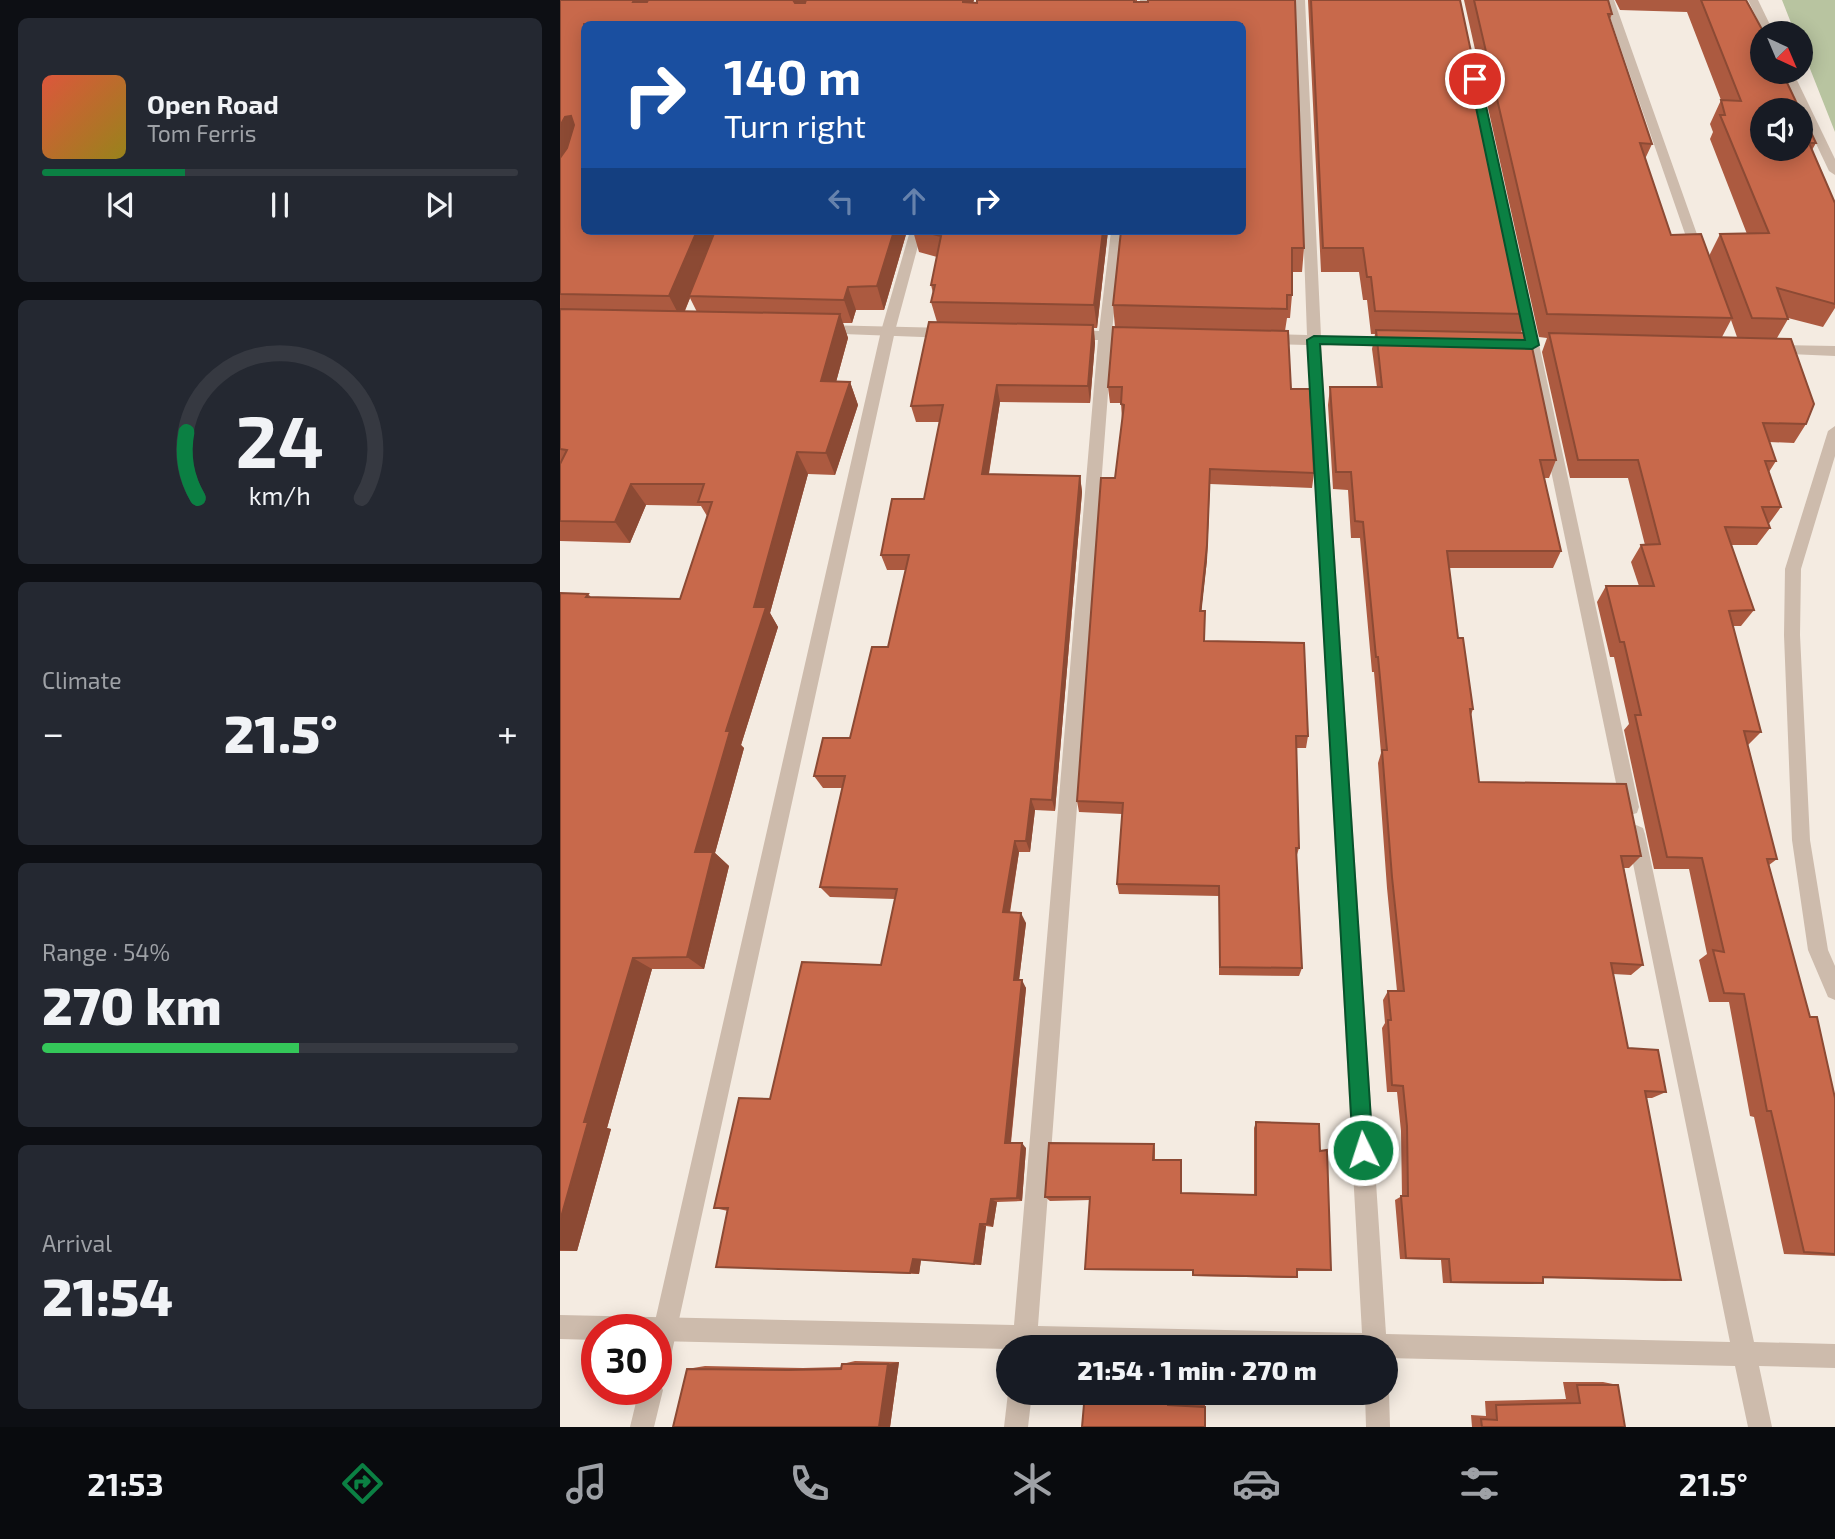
<!DOCTYPE html>
<meta charset="utf-8">
<style>
body{margin:0;font-family:"Exo 2",sans-serif;background:#242831;color:#f1f3f6;height:100vh;display:flex;flex-direction:column;font-size:26px;white-space:nowrap}
*{box-sizing:border-box;margin:0}
p{font-size:23px;color:#9ea1a6}
.icon{flex:none;width:38px;height:38px;fill:none;stroke:currentColor;stroke-width:2;stroke-linecap:round;stroke-linejoin:round}
.map{position:relative;flex:1;overflow:hidden}
.side{display:flex;flex-direction:column;gap:18px;padding:18px;background:#0d0f14;width:560px}
.side>*{flex:none}
.guide{position:absolute;left:21px;top:21px;width:665px;height:214px;border-radius:10px;box-shadow:0 4px 18px #0003;background:#1a4fa0;color:#fff;overflow:hidden}
.needle{width:46px;rotate:136deg}
.controls{position:absolute;left:1190px;top:21px;display:grid;gap:14px}
.controls a{display:grid;place-items:center;width:63px;height:63px;border-radius:50%;background:#171b24;box-shadow:0 4px 18px #0003;font-size:35px}
.speed{position:absolute;left:21px;top:1314px;display:flex;gap:14px;font-size:35px;font-weight:700;text-align:center}
.speed>*{display:grid;place-content:center;width:91px;height:91px;border-radius:50%;background:#171b24;box-shadow:0 4px 18px #0003;line-height:1}
.speed .limit{border:10px solid #d22;background:#fff;color:#111}
.pin{position:absolute;display:grid;place-items:center;width:60px;height:60px;color:#fff;margin:-30px;border:4px solid #fff;border-radius:50%;box-shadow:0 2px 7px #0007}
.me{position:absolute;width:77px;margin:-38px;rotate:356deg;stroke-linejoin:round;filter:drop-shadow(0 0 5px #0008)}
.turn{display:flex;align-items:center;gap:24px;height:147px;padding:0 28px;font-size:32px}
.turn .icon{width:91px;height:91px;stroke-width:2.5}
.turn b{display:block;font-size:49px;line-height:60px}
.lanes{display:flex;align-items:center;height:66px;padding:0 28px;background:#0003;justify-content:center;gap:35px;direction:ltr}
.lanes .off{opacity:.35}
.big{font-size:52px;font-weight:800;line-height:1.1}
.side .tile{flex:1;display:flex;flex-direction:column;justify-content:center;gap:10px;min-width:0;padding:0 24px;border-radius:10px;background:#242831}
.side .dial{align-items:center;gap:0}
.dial svg{height:182px;overflow:visible;fill:none;stroke:#363941;stroke-width:7;stroke-linecap:round;text-anchor:middle}
.dial text{fill:#f1f3f6;stroke:none}
.song{display:flex;align-items:center;gap:21px}
.cover{width:84px;height:84px;border-radius:10px;background:linear-gradient(135deg,hsl(10 70% 55%),hsl(50 70% 35%))}
.played{height:7px;border-radius:4px;background:linear-gradient(90deg,#0b8043 30%,#363941 30%)}
.keys{display:flex;justify-content:space-around;direction:ltr}
.heat{display:flex;justify-content:space-between;align-items:center;font-size:38px;direction:ltr}
.charge{height:10px;border-radius:5px;background:linear-gradient(90deg,#34c759 54%,#363941 0)}
.trip{position:absolute;left:436px;top:1335px;width:402px;height:70px;border-radius:35px;background:#171b24;box-shadow:0 4px 18px #0003;font-weight:800;line-height:70px;text-align:center}
.dock{display:flex;height:112px;justify-content:space-around;align-items:center;background:#090b0e;color:#9ea1a6}
.dock .icon{width:49px;height:49px}
.dock .selected{color:#0b8043}
.dock b{font-size:32px;color:#f1f3f6}
main{display:flex;flex:1;min-height:0}
.map>svg:first-child{display:block}
.green{fill:#b8c4a0}
.lines{fill:none;stroke-linecap:round;stroke-linejoin:round}
.minor{fill:#cdbbac;fill-rule:evenodd}
.tertiary{fill:#cdbbac;fill-rule:evenodd}
.wall{fill:#ac5a40;fill-rule:evenodd}
.shaded-wall{fill:#8c4a34}
.building{fill:#c8694b;stroke:#8c4a34;stroke-width:2}
.route{fill:#0b8043;stroke:#07532c;stroke-width:2}
</style>
<main>
<section class="side">
<div class="tile">
<div class="song"><i class="cover"></i><div><b>Open Road</b><p>Tom Ferris</p></div></div>
<div class="played"></div>
<div class="keys"><svg class="icon" aria-label="previous" viewBox="0 0 24 24"><path d="M18 5L8 12l10 7zM5 5v14"/></svg><svg class="icon" aria-label="pause" viewBox="0 0 24 24"><path d="M8 5v14M16 5v14"/></svg><svg class="icon" aria-label="next" viewBox="0 0 24 24"><path d="M6 5l10 7-10 7zM19 5v14"/></svg></div>
</div>
<div class="tile dial"><svg viewBox="0 0 100 80">
<path d="M14 69A42 42 0 1 1 86 69"/>
<path d="M14 69A42 42 0 0 1 9 40" stroke="#0b8043"/>
<text x="50" y="56" font-size="32" font-weight="700">24</text>
<text x="50" y="72" font-size="11">km/h</text>
</svg></div>
<div class="tile"><p>Climate</p>
<div class="heat"><a>−</a><b class="big">21.5°</b><a>+</a></div>
</div>
<div class="tile"><p>Range · 54%</p><b class="big">270 km</b><div class="charge"></div></div>
<div class="tile"><p>Arrival</p><b class="big">21:54</b></div>
</section>
<div class="map">
<svg width="1275" height="1427" viewBox="0 0 1275 1427">
<rect width="100%" height="100%" fill="#f4ebe1"/>
<polygon class="green" points="1222,0 1275,0 1275,132 1241,46 1241,33 1235,33"/>
<g class="lines">
<g class="minor">
<polygon points="580,0 590,0 587,24 577,24"/>
<polygon points="735,0 745,0 761,336 836,337 843,342 836,347 761,345 826,1334 1170,1342 1067,834 1069,828 1076,825 1083,828 1085,834 1194,1342 1275,1344 1275,1368 1199,1366 1212,1427 1188,1427 1175,1366 826,1358 826,1348 448,1349 96,1341 96,1330 37,1330 37,1340 0,1339 0,1315 454,1325 538,340 511,340 504,335 511,330 539,331 551,231 563,231 552,331 574,331 581,336 574,341 552,340 478,1326 802,1333 747,345 707,344 700,339 707,334 747,335"/>
<polygon points="1044,0 1054,0 1144,254 1143,257 1133,257 1132,254"/>
<polygon points="1188,0 1198,0 1214,33 1204,33"/>
<polygon points="1222,72 1233,72 1275,159 1275,175 1269,171"/>
<polygon points="961,289 968,293 1079,807 1077,813 1070,815 1063,813 1061,807 954,293"/>
<polygon points="262,325 388,328 395,333 388,338 257,333 255,330"/>
<polygon points="1211,345 1275,346 1275,356 1206,353 1206,347"/>
<polygon points="1275,426 1275,456 1241,569 1240,635 1250,840 1268,950 1275,966 1275,1000 1268,997 1248,950 1232,840 1224,635 1225,569 1268,431"/>
<polygon points="826,1385 829,1393 830,1427 806,1427 805,1393 826,1393"/>
<polygon points="448,1393 472,1393 468,1427 444,1427"/>
</g>
<polygon class="tertiary" points="350,231 362,231 335,331 108,1370 104,1378 98,1381 103,1390 94,1427 70,1427 79,1390 96,1390 96,1330 93,1330 321,331"/>
</g>
<g class="wall">
<path d="M0 0H414L413 2 417 3V0H577V2H588V0H735L744 248 742 272H732V295L730 318H727L725 331H728L731 389H750L754 473 752 488 650 484 647 560 641 611H645L644 641 744 643 748 736 746 748H736L739 848 736 858 742 968 739 976 659 975V896L559 894 557 884 562 814 519 812 517 801 541 478H555L562 420 561 403H550L548 387 553 327H555L553 305 561 231H682V24H24V231H347L324 310H296L292 323H283L288 338 276 382H290L298 405 275 475 248 474 210 613 218 627 181 745 184 748 155 853 169 866 144 969H92L47 1128 51 1129 17 1251H0V593L28 594 31 597 120 599 147 516 141 506 86 505 70 543 0 541ZM130 298 137 312 125 311Z"/>
<polygon points="748,0 900,0 967,314 961,333 996,460 989,478 984,478 1001,551 993,568 889,568 898,638 913,709 911,715 919,782 1081,856 1069,868 1064,868 1083,965 1071,975 1053,974 1068,1048 1106,1092 1092,1098 1086,1098 1121,1280 1105,1281 983,1278 983,1283 972,1284 883,1283 881,1260 840,1259 835,1200 842,1196 841,1131 837,1092 827,1092 822,1028 825,1023 823,1000 828,991 837,991 827,888 818,763 821,753 814,672 812,672 800,538 791,538 788,490 773,489 768,405 770,387 817,387 812,349 815,334 811,334 807,300 803,300 799,272 761,272"/>
<path d="M904 0H1048L1052 14 1050 19 1092 144 1085 159 1111 235 1149 256 1160 234H1187L1150 139 1153 132 1150 124 1161 100 1127 12 1060 10 1055 0H1186L1256 143 1252 150 1275 203V308L1263 327 1228 318V319L1217 338 1246 424 1234 443 1209 442 1216 461 1209 472 1221 507 1208 525 1210 528 1197 545H1171L1194 610 1181 626H1173L1201 732 1188 745 1217 859 1209 865 1250 1017 1275 1098V1256L1224 1254 1194 1117 1190 1116 1169 1002H1149L1139 960 1147 954 1129 869H1094L1064 730 1069 724 1054 657H1050L1037 602 1046 586H1079L1071 562 1081 545H1085L1068 478H1010L982 352 987 338 979 337ZM1171 320 1177 337H1162Z"/>
<polygon points="353,231 548,231 537,328 534,328 535,343 530,403 440,402 429,474 520,476 522,492 495,811 475,810 470,852 459,852 450,913 466,923 459,980 466,988 451,1143 466,1148 462,1201 437,1202 433,1227 426,1226 421,1265 361,1260 359,1274 156,1267 168,1211 154,1208 210,1099 321,965 335,899 270,897 260,887 282,788 263,788 254,776 290,738 328,647 346,570 327,570 321,555 364,499 380,422 356,422 351,406 377,322 371,302 373,293 371,285 377,257 359,252"/>
<polygon points="696,1122 760,1151 771,1270 767,1271 737,1271 737,1277 733,1278 633,1276 633,1271 529,1270 525,1269 530,1200 490,1201 485,1197 594,1144 595,1149 595,1160 622,1165 622,1193 694,1195 694,1128"/>
<polygon points="295,1361 339,1362 330,1427 113,1427 127,1369 145,1366 243,1368 282,1367 282,1364"/>
<polygon points="1003,1382 1043,1382 1058,1385 1065,1427 912,1427 911,1415 926,1416 925,1401 1006,1399"/>
<polygon points="525,1393 579,1393 579,1395 609,1396 609,1402 645,1403 645,1427"/>
</g>
<g class="shaded-wall">
<polygon points="74,0 96,0 84,24 73,2"/>
<polygon points="232,0 249,0 240,23"/>
<polygon points="403,0 414,0 407,24 403,2"/>
<polygon points="11,116 24,139 0,173 0,126 5,117"/>
<polygon points="137,231 157,231 129,296 130,298 121,319 109,296"/>
<polygon points="334,231 347,231 324,310 317,286"/>
<polygon points="543,231 548,231 537,328 534,305"/>
<polygon points="288,287 296,310 292,323 284,300"/>
<polygon points="280,314 288,338 270,404 261,381"/>
<polygon points="533,325 535,343 530,403 528,386"/>
<polygon points="290,382 298,405 275,475 266,453"/>
<polygon points="437,385 440,402 426,490 422,474"/>
<polygon points="237,452 248,474 210,613 218,627 181,745 184,748 155,853 169,866 144,969 127,957 135,852 166,731 194,607"/>
<polygon points="650,469 647,560 640,625 640,611"/>
<polygon points="520,476 522,492 495,811 492,800"/>
<polygon points="71,484 86,505 70,543 55,522"/>
<polygon points="471,799 475,810 470,852 466,841"/>
<polygon points="455,841 459,852 448,922 443,912"/>
<polygon points="461,913 466,923 458,988 454,980"/>
<polygon points="73,958 92,969 47,1128 51,1129 17,1251 0,1250 0,1221 24,1122"/>
<polygon points="462,980 466,988 450,1148 445,1143"/>
<polygon points="462,1143 466,1148 462,1201 457,1198"/>
<polygon points="431,1199 437,1202 433,1227 427,1224"/>
<polygon points="420,1224 426,1226 421,1265 414,1264"/>
<polygon points="353,1259 361,1260 359,1274 350,1273"/>
<polygon points="339,1362 330,1427 319,1427 328,1364"/>
</g>
<g class="building">
<polygon points="0,0 74,0 73,2 87,2 88,0 233,0 235,3 245,3 246,0 403,0 403,2 417,3 417,0 574,0 574,2 588,2 588,0 735,0 744,248 732,248 732,295 727,295 727,309 553,305 561,231 682,231 682,24 24,24 24,231 137,231 109,296 0,294 0,158 7,148 14,125 11,116 5,117 0,126"/>
<polygon points="751,0 900,0 967,314 815,311 811,277 807,277 803,248 763,248"/>
<polygon points="914,0 1048,0 1052,14 1048,14 1092,144 1080,143 1111,235 1141,234 1172,318 987,314"/>
<polygon points="1141,0 1186,0 1204,33 1202,33 1202,72 1222,72 1240,110 1202,110 1202,149 1241,149 1241,111 1256,143 1249,143 1275,203 1275,304 1217,288 1228,319 1192,318 1160,234 1209,233 1160,115 1165,115 1161,100 1181,101"/>
<polygon points="155,231 334,231 317,286 288,287 284,300 129,296"/>
<polygon points="361,231 543,231 534,305 371,302 375,285 371,285 381,236"/>
<polygon points="0,309 280,314 261,381 290,382 266,453 237,452 194,607 206,607 166,731 170,731 135,852 153,852 127,957 73,958 24,1122 28,1122 0,1221 0,593 28,594 26,597 120,599 152,502 138,502 144,484 71,484 55,522 0,521 0,464 7,450 0,449"/>
<polygon points="369,322 533,325 528,386 437,385 422,474 520,476 492,800 471,799 466,841 455,841 443,912 461,913 454,980 462,980 445,1143 462,1143 457,1198 431,1199 427,1224 420,1224 414,1264 353,1259 350,1273 156,1267 168,1208 154,1208 179,1098 210,1099 242,962 321,965 337,889 260,887 285,776 254,776 263,738 290,738 312,647 328,647 349,555 321,555 332,499 364,499 383,405 351,406"/>
<polygon points="553,327 728,331 731,389 750,389 754,473 650,469 647,545 640,611 645,611 644,641 744,643 748,736 736,736 739,848 736,848 742,968 660,967 659,886 557,884 563,803 517,801 541,478 555,478 564,405 561,404 562,387 548,387"/>
<polygon points="816,330 969,333 996,460 980,460 1001,551 887,551 898,638 903,638 913,709 910,709 919,782 1066,784 1081,856 1061,856 1083,965 1051,963 1068,1048 1098,1050 1106,1092 1085,1091 1121,1280 983,1277 983,1283 891,1282 889,1259 846,1258 841,1196 848,1196 847,1126 843,1086 832,1085 828,1020 831,1020 828,991 844,991 832,877 822,750 827,750 818,657 816,657 803,522 795,521 791,472 776,472 770,387 822,387"/>
<polygon points="989,333 1231,339 1254,404 1246,424 1203,423 1216,461 1205,461 1221,507 1202,507 1210,528 1165,527 1194,610 1169,611 1201,732 1184,731 1217,859 1207,859 1250,1017 1257,1017 1275,1098 1275,1254 1244,1252 1211,1111 1207,1111 1184,994 1164,993 1153,950 1164,952 1142,858 1107,857 1075,715 1081,715 1064,642 1060,642 1046,586 1094,586 1081,545 1100,544 1078,460 1018,460"/>
<polygon points="696,1122 759,1124 760,1151 767,1150 771,1270 737,1269 737,1277 633,1275 633,1270 525,1269 530,1197 485,1197 489,1143 594,1144 593,1160 621,1160 621,1193 696,1195"/>
<polygon points="282,1364 328,1364 319,1427 113,1427 127,1369 228,1370 281,1369"/>
<polygon points="1017,1385 1058,1385 1065,1427 922,1427 921,1419 937,1420 936,1405 1020,1403"/>
<polygon points="525,1393 577,1393 577,1398 608,1399 608,1405 645,1407 645,1427 522,1427"/>
</g>
<polygon class="route" points="915,76 920,79 979,345 972,349 760,344 813,1150 810,1157 803,1160 796,1157 793,1150 747,340 754,336 965,340 910,79"/>
</svg>
<div class="controls">
<a><svg class="needle" viewBox="-14 -14 28 28"><path d="M0-13l5 13h-10z" fill="#e53935"/><path d="M0 13l5-13h-10z" fill="#9ea1a6"/></svg></a>
<a><svg class="icon" aria-label="sound" viewBox="0 0 24 24"><path d="M4 9h4l5-4v14l-5-4H4zM17 9q2 3 0 6"/></svg></a>
</div>
<div class="speed"><div class="limit">30</div></div>
<div class="pin" style="left:915px;top:79px;background:#d93025"><svg class="icon" aria-label="arrive" viewBox="0 0 24 24"><path d="M6 21V4h12l-3 4 3 4H6"/></svg></div>
<svg class="me" style="left:803px;top:1150px" viewBox="-20 -20 40 40"><circle r="17" fill="#0b8043" stroke="#fff" stroke-width="3"/><path d="M0-11L8 9 0 5-8 9z" fill="#fff"/></svg>
<div class="trip">21:54 · 1 min · 270 m</div>
<div class="guide">
<div class="turn"><svg class="icon" aria-label="right" viewBox="0 0 24 24"><path d="M7 20v-9h11M14 6l5 5-5 5"/></svg><div><b>140 m</b>Turn right</div></div>
<div class="lanes"><svg class="icon off" aria-label="left" viewBox="0 0 24 24"><path d="M17 20v-9H6M10 6l-5 5 5 5"/></svg><svg class="icon off" aria-label="ahead" viewBox="0 0 24 24"><path d="M12 20V5M6 11l6-6 6 6"/></svg><svg class="icon" aria-label="right" viewBox="0 0 24 24"><path d="M7 20v-9h11M14 6l5 5-5 5"/></svg></div>
</div>
</div>
</main>
<nav class="dock">
<b>21:53</b>
<svg class="icon selected" aria-label="directions" viewBox="0 0 24 24"><path d="M12 3l9 9-9 9-9-9zM9 14v-3h6M13 9l2 2-2 2"/></svg>
<svg class="icon" aria-label="music" viewBox="0 0 24 24"><path d="M9 18V5l10-2v13"/><circle cx="6" cy="18" r="3"/><circle cx="16" cy="16" r="3"/></svg>
<svg class="icon" aria-label="phone" viewBox="0 0 24 24"><path d="M5 4h4l2 5-3 2q2 4 5 5l2-3 5 2v4C11 20 4 13 5 4z"/></svg>
<svg class="icon" aria-label="climate" viewBox="0 0 24 24"><path d="M12 3v18M4 7l16 10M4 17L20 7"/></svg>
<svg class="icon" aria-label="car" viewBox="0 0 24 24"><path d="M5 17H2v-5l4-1 3-4h7l3 4 3 1v5h-3M9 17h6M6 11h13"/><circle cx="7" cy="17" r="2"/><circle cx="17" cy="17" r="2"/></svg>
<svg class="icon" aria-label="filters" viewBox="0 0 24 24"><path d="M4 7h16M4 17h16"/><circle cx="9" cy="7" r="2"/><circle cx="15" cy="17" r="2"/></svg>
<b>21.5°</b>
</nav>
